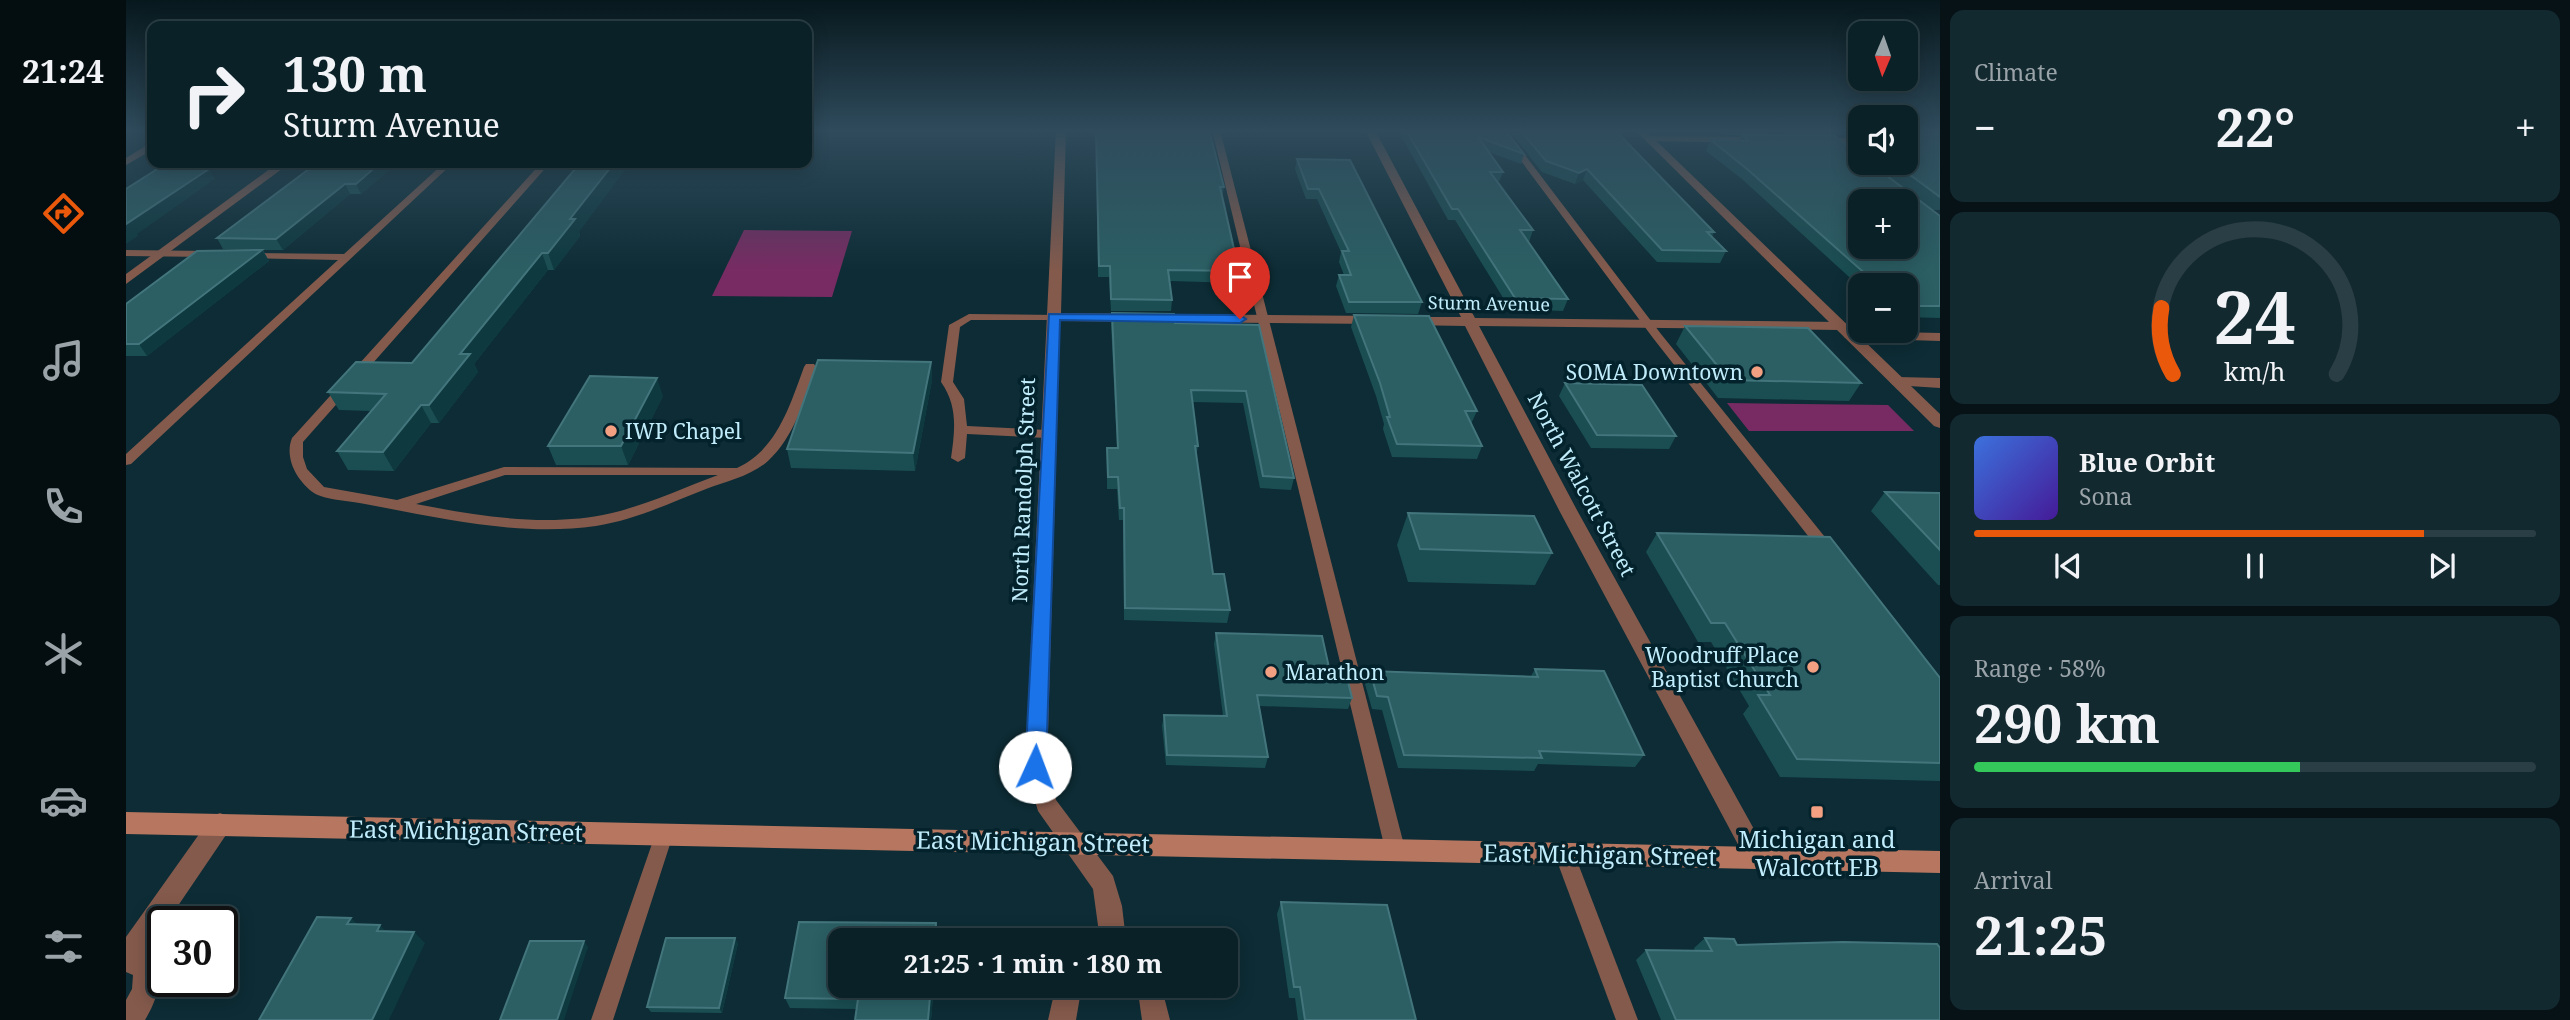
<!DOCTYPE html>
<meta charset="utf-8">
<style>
body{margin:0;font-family:"Noto Serif",serif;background:#132930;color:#f1f3f6;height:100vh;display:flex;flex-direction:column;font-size:26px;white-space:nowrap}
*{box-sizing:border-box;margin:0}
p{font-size:23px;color:#99a3a8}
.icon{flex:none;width:38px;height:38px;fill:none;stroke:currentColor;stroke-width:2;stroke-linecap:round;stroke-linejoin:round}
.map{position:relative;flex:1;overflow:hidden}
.sheet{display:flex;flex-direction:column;gap:10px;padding:10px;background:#061216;width:630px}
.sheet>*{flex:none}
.guide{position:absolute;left:21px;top:21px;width:665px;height:147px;border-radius:14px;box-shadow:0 4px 18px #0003,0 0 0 2px #2a3e45;background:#0a2128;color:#f1f3f6;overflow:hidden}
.needle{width:46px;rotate:182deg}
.fabs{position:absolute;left:1722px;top:21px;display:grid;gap:14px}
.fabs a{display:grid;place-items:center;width:70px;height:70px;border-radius:14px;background:#0a2128;box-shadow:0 4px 18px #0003,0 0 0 2px #2a3e45;font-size:35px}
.speed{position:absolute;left:21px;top:906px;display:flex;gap:14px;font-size:35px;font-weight:700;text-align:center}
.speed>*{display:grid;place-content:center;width:91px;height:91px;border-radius:50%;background:#0a2128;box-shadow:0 4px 18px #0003,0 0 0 2px #2a3e45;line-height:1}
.speed .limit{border:4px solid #111;border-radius:10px;background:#fff;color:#111}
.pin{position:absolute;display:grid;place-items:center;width:60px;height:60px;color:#fff;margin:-72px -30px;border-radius:50% 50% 50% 0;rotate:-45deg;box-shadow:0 0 7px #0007}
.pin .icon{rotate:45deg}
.me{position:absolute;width:77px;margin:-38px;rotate:2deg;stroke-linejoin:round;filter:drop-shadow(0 0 5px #0008)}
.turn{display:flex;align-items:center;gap:24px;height:147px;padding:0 21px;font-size:32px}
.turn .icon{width:91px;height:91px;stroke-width:2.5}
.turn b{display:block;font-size:49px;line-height:60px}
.big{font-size:52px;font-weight:700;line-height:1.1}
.sheet .card{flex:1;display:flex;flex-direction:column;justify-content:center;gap:10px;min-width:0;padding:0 24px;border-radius:14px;background:#132930}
.sheet .dial{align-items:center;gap:0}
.dial svg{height:182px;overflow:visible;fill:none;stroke:#2a3e45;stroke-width:7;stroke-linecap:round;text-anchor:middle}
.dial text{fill:#f1f3f6;stroke:none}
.song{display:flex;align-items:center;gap:21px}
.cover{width:84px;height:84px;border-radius:10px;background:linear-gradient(135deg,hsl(220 70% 55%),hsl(260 70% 35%))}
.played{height:7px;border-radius:4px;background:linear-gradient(90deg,#ea580c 80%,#2a3e45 80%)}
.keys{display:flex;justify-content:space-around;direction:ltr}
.heat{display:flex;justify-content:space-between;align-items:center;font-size:38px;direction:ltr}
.charge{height:10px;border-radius:5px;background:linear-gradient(90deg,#34c759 58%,#2a3e45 0)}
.trip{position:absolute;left:702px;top:928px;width:410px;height:70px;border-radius:14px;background:#0a2128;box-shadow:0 4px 18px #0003,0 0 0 2px #2a3e45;font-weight:700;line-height:70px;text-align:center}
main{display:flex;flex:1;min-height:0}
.tabs{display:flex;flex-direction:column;width:126px;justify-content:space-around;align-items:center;background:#040d10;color:#99a3a8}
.tabs .icon{width:49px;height:49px}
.tabs .selected{color:#ea580c}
.tabs b{font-size:32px;color:#f1f3f6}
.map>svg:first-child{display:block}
.green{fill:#782b62}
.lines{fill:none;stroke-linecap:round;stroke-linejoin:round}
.service{fill:#845a4c;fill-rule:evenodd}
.minor{fill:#845a4c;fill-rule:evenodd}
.tertiary{fill:#845a4c;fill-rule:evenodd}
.secondary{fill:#b7765f;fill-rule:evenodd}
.wall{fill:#1a4e52}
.shaded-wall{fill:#0d393f}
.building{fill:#2b5f64;stroke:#43757c;stroke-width:2;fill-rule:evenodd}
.route{fill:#1a73e8;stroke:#114b97;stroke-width:2}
.poi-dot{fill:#f3a082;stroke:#03222b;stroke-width:2.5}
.labels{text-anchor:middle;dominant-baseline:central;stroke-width:7;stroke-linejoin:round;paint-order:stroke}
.far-street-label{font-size:18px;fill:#c0ecfb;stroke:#03222b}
.poi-label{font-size:21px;fill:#c0ecfb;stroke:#03222b;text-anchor:end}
.street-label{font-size:21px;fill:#c0ecfb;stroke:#03222b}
.near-street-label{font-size:24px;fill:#c0ecfb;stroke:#03222b}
.near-poi-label{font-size:24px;fill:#c0ecfb;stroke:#03222b}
</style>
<main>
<nav class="tabs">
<b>21:24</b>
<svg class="icon selected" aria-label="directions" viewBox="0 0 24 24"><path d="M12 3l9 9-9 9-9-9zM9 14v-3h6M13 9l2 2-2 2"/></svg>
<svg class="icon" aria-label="music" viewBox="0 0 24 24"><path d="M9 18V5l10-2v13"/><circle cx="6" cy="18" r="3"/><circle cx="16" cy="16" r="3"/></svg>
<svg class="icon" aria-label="phone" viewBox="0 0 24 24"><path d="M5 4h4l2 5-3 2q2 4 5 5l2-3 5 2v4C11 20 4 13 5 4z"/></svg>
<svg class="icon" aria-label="climate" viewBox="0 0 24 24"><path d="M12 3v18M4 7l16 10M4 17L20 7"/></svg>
<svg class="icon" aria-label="car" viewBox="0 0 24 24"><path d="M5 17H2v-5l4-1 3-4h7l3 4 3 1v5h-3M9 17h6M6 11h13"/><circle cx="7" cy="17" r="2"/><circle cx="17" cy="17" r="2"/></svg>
<svg class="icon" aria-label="filters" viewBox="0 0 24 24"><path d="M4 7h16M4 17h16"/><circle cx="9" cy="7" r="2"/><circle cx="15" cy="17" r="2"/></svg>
</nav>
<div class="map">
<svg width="1814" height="1020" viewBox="0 0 1814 1020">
<rect width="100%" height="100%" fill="#0d2c35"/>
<g class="green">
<polygon points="618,230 726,231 706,297 586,296"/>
<polygon points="1601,403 1762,405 1788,431 1623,431"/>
</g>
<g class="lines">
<g class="service">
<polygon points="1086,130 1094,130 1279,849 1276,855 1269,858 1262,855 1259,849"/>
<polygon points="1372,130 1380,130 1535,334 1707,547 1709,551 1707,555 1697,555 1527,338"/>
<polygon points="23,144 26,144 26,150 0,165 0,158"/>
<polygon points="318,163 327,163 5,464 0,465 0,454 212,260 120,258 116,257 116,253 218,254"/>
<path d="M415 163H424L177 442V457L181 469 198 487 271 500 378 467 611 468C651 450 664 405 678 367L680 364H688L690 367C679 399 668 437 642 461 625 476 601 481 580 489 544 503 508 520 470 526 393 537 315 518 239 504 226 501 198 500 188 493 171 481 158 458 166 438ZM379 475H592C557 488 523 504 486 513 422 528 353 516 290 504Z"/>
<polygon points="0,250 83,251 88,254 83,257 0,256"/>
<path d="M843 314 931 315 933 317 927 320H845L834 327 827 382 838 399 841 426 921 430 927 434 921 438 841 434 839 458 832 462 825 458C829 430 832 406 815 382L823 325Z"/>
<polygon points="538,826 545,829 547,835 487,1020 465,1020 529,835 531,829"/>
<polygon points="1438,844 1445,847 1448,853 1512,1020 1490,1020 1428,853 1431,847"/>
</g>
<g class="minor">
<polygon points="930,130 940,130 935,313 1250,316 1257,320 1250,324 934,321 921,767 930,800 987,876 996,906 1000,940 974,940 967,889 912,811 899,767"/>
<polygon points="1239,130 1249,130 1349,318 1715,322 1722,326 1715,330 1353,326 1452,512 1639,849 1643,857 1639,865 1631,868 1623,865 1434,512 1339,326 1281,325 1274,321 1281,317 1335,317"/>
<polygon points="1524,136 1636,137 1641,140 1636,143 1520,141 1520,137"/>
<polygon points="1692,138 1734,138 1734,144 1688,143 1688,139"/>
<polygon points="152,163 164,163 0,284 0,274"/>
<polygon points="1724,331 1814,333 1814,341 1719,338 1717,335"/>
<polygon points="1772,377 1814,378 1814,388 1767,385 1764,382 1767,379"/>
<path d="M94 813 102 816 106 824 102 832 41 922H37V928L19 954 28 958C38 981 31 999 19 1020H0V1000L6 989 7 975 0 972V937L86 816Z"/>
<polygon points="930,985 956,985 950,1020 922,1020"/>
<polygon points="1007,985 1035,985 1044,1020 1016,1020 1013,999"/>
</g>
<polygon class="tertiary" points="1509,130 1519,130 1814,414 1814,428 1808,426"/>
<polygon class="secondary" points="0,812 1814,851 1814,873 0,834"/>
</g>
<g class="wall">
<polygon points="970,130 1083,130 1098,187 1096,198 1113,271 1112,283 1044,281 1046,300 1045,311 985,311 983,277 972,277"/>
<polygon points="1272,130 1379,130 1398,154 1395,164 1363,152 1377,172 1373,182 1407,230 1403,242 1402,242 1442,299 1437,311 1384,309 1329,220 1322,220"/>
<polygon points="1383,130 1489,130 1588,232 1586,237 1600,251 1594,263 1531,262 1457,180 1449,184 1416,172"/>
<polygon points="1592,130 1734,130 1734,163 1780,163 1780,130 1814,130 1814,210 1807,210 1814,216 1814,318 1780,317 1780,285 1734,285 1734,287 1616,179 1580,151 1585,140 1614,141 1616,135 1726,149 1723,147 1730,135 1598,135"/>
<polygon points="1171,159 1296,302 1292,314 1220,313 1210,286 1213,275 1218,275 1213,262 1215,252 1191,199 1180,199 1169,169"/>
<polygon points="191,163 271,163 235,194 224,194 157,250 137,250 143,261 21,356 0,356 0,304 130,250 97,249 91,238"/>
<polygon points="454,163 453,232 454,236 428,270 422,270 348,364 352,372 313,423 305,423 268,471 222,470 211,451 245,411 213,410 202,392 286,363"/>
<polygon points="986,313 1049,323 1133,325 1168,478 1165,490 1134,488 1117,403 1066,402 1072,446 1070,457 1087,574 1104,610 1101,623 998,620 997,520 993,520 991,489 981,489 981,448 991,448 985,324"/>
<polygon points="1228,315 1351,411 1345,424 1356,446 1351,459 1266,457 1257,429 1258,424 1250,396 1225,327"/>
<polygon points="1559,326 1735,383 1723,401 1592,398 1550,344"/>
<polygon points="805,362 806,380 789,471 665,468 661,449"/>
<polygon points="1439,383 1550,436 1543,449 1465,448 1433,396"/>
<polygon points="537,396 502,465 430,465 422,446"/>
<polygon points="1759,492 1814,493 1814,585 1812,585 1745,511"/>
<polygon points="1282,513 1426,553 1409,585 1282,582 1271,545"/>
<polygon points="1531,533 1814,678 1814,781 1654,777 1617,714 1623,706 1585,642 1572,642 1520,552"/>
<polygon points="1090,633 1204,672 1226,698 1222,709 1133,706 1142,757 1139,768 1040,765 1036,726 1038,715 1097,716 1088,644"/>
<polygon points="1409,669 1518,755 1509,767 1412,764 1408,771 1272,768 1256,710 1246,709 1239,684 1244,671 1405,676"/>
<polygon points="1155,902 1290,1020 1172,1020 1169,998 1163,998 1151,914"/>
<polygon points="810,923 812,934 714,985 808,985 805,1020 729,1020 731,1009 664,1008 659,998"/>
<polygon points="1579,938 1611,945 1814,1020 1535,1020 1510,960 1520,950 1569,951 1568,948"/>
<polygon points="612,943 596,1013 525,1012 521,1007"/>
</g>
<g class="shaded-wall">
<polygon points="254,163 271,163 235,194 230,184"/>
<polygon points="488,163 504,163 453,232 454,236 428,270 422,253 444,219"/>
<polygon points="83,169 89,179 11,234 12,236 0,244 0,224"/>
<polygon points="1461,169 1457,180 1449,184 1453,173"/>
<polygon points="219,184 224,194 157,250 150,239"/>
<polygon points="136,250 143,261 21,356 13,344"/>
<polygon points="416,253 422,270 348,364 352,372 313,423 303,405 334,354"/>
<polygon points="805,362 806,380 789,471 787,453"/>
<polygon points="531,378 537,396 502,465 495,446"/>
<polygon points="295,405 305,423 268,471 257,452"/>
<polygon points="225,918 236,929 221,924"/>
<polygon points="810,923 811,940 809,940"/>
<polygon points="254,925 265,937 251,931"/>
<polygon points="288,932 299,943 263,1020 246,1020"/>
<polygon points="609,938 612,943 596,1013 593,1008"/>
<polygon points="458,941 462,947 438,1020 431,1020"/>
<polygon points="805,985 808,985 805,1020 802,1020"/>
</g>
<g class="building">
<polygon points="970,130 1083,130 1098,187 1094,187 1113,271 1042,270 1046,300 985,299 984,266 973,266"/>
<polygon points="1280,130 1379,130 1398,154 1352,137 1377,172 1364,172 1407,230 1394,230 1442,299 1389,298 1332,209 1326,209"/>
<polygon points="1394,130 1489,130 1588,232 1581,232 1600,251 1536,250 1461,169 1453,173 1420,161"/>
<polygon points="1780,130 1786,130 1787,135 1814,134 1814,197 1768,163 1780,163"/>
<path d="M1616 135 1709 136 1734 156V163H1744L1814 216V306H1780V285H1752L1621 169 1585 140 1623 141ZM1734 201H1780V247H1734Z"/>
<polygon points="1171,159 1224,160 1296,302 1223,302 1213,275 1225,275 1216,251 1223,251 1193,189 1182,189"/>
<polygon points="191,163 254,163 230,184 219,184 150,239 91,238"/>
<polygon points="454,163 488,163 444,219 449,219 422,253 416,253 334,354 344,354 303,405 295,405 257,452 211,451 260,394 202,392 230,362 286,363"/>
<polygon points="33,168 83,169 0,224 0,189"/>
<polygon points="136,250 13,344 0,344 0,304 71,251"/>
<polygon points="986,313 1048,314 1049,323 1133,325 1168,478 1137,476 1120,391 1065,390 1072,446 1069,446 1087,574 1098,574 1104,610 999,608 998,508 994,508 992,477 982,477 981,448 992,448"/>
<polygon points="1228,315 1303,316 1351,411 1339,411 1356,446 1271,444 1261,417 1264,417 1254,383"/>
<polygon points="1559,326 1682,328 1735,383 1603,380"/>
<polygon points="692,360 805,362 787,453 661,449"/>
<polygon points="464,376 531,378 495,446 422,446"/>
<polygon points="1439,383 1516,385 1550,436 1471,435"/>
<polygon points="1759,492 1814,493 1814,550"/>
<polygon points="1282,513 1408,516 1426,553 1294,549"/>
<polygon points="1531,533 1704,537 1814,678 1814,763 1671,759 1632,695 1644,695 1599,623 1585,623"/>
<polygon points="1090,633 1196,636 1204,672 1220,673 1226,698 1131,695 1142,757 1041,755 1038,715 1101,716"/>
<polygon points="1409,669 1478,671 1518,755 1413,751 1416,758 1278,755 1262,697 1251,696 1244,671 1412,677"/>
<polygon points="1155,902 1261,905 1290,1020 1179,1020 1174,987 1168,987"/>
<polygon points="191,917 225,918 221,924 254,925 251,931 288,932 246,1020 133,1020"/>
<polygon points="673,922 810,923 809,940 714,940 714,985 805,985 802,1020 729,1020 732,999 659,998"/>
<polygon points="540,938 609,938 593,1008 521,1007"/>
<polygon points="1579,938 1608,939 1611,945 1717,942 1811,944 1814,948 1814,1020 1550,1020 1520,950 1586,951"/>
<polygon points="404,941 458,941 431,1020 374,1020"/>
</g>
<linearGradient id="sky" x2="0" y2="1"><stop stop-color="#07181d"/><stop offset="0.48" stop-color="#2f4b5c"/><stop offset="1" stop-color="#2f4b5c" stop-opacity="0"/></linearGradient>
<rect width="1814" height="272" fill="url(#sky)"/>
<polygon class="route" points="923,314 1114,315 1120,319 1114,323 934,320 920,767 917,774 909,776 902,774 899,767"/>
<g class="poi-dot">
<circle cx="1631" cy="372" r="7"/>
<circle cx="485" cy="431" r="7"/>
<circle cx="1687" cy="667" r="7"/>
<circle cx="1145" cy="672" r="7"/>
<rect x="1684" y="805" width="14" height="14" rx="3.5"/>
</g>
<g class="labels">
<g class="far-street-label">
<text transform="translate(1363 303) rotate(1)">Sturm Avenue</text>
</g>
<g class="poi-label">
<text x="1617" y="372">SOMA Downtown</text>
<text x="499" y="431" text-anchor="start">IWP Chapel</text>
<text x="1673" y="655">Woodruff Place<tspan x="1673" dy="24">Baptist Church</tspan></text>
<text x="1159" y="672" text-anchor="start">Marathon</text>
</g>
<g class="street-label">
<text transform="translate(1456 484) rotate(62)">North Walcott Street</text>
<text transform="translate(897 490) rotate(-88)">North Randolph Street</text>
</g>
<g class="near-street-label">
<text transform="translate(340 830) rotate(1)">East Michigan Street</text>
<text transform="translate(907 841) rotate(1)">East Michigan Street</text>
<text transform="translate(1474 854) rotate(1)">East Michigan Street</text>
</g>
<g class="near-poi-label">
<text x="1691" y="838">Michigan and<tspan x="1691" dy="28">Walcott EB</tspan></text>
</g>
</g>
</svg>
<div class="fabs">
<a><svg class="needle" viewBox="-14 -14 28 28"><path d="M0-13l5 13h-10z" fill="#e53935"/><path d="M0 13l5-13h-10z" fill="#99a3a8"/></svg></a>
<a><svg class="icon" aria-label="sound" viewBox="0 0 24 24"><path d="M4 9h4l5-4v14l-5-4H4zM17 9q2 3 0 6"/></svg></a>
<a>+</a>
<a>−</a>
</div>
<div class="speed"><div class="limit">30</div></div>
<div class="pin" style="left:1114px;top:319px;background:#d93025"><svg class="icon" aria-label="arrive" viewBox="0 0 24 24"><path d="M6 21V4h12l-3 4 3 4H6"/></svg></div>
<svg class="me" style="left:909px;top:767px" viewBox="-20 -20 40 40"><circle r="19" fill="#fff"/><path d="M0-13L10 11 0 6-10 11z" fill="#1a73e8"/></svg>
<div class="trip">21:25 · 1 min · 180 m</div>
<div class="guide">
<div class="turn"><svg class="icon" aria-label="right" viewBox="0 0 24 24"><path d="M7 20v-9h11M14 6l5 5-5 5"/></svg><div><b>130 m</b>Sturm Avenue</div></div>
</div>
</div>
<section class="sheet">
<div class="card"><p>Climate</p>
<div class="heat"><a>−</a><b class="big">22°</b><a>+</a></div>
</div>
<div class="card dial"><svg viewBox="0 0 100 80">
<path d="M14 69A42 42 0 1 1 86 69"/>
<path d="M14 69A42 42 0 0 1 9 40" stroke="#ea580c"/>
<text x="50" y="56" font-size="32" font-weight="700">24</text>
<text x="50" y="72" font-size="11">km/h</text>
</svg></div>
<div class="card">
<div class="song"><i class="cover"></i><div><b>Blue Orbit</b><p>Sona</p></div></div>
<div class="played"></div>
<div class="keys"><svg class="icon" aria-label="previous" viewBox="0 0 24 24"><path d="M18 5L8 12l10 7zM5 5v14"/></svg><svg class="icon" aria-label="pause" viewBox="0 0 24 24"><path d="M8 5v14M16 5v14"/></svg><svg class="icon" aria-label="next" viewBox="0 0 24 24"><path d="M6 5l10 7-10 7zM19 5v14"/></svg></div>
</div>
<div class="card"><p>Range · 58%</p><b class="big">290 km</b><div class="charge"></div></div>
<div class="card"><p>Arrival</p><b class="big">21:25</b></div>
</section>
</main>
